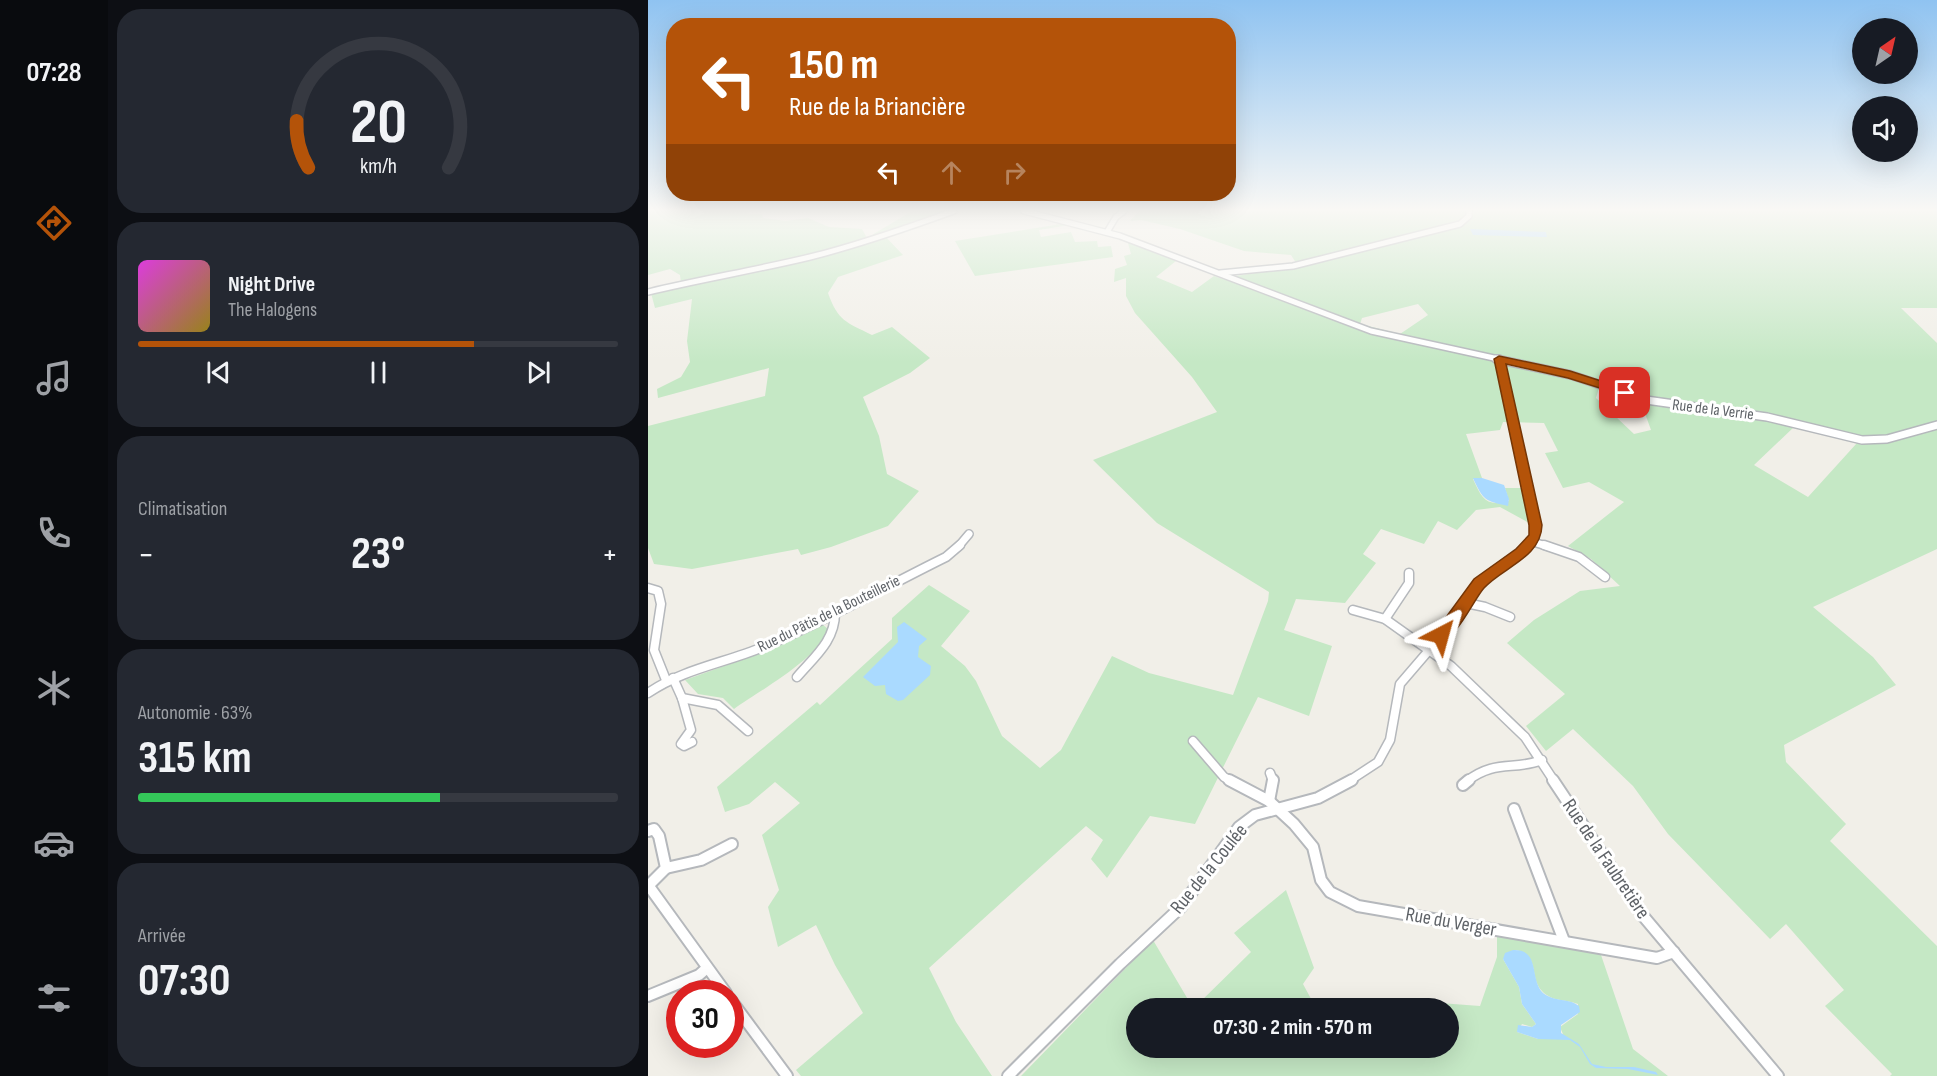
<!DOCTYPE html>
<html lang="fr">
<meta charset="utf-8">
<style>
body{margin:0;font-family:"Sofia Sans Condensed",sans-serif;background:#242831;color:#f1f3f6;height:100vh;display:flex;flex-direction:column;font-size:22px;white-space:nowrap}
*{box-sizing:border-box;margin:0}
p{font-size:20px;color:#9ea1a6}
.icon{flex:none;width:33px;height:33px;fill:none;stroke:currentColor;stroke-width:2;stroke-linecap:round;stroke-linejoin:round}
.map{position:relative;flex:1;overflow:hidden}
.side{display:flex;flex-direction:column;gap:9px;padding:9px;background:#0d0f14;width:540px}
.side>*{flex:none}
.hud{position:absolute;left:18px;top:18px;width:570px;height:183px;border-radius:24px;box-shadow:0 6px 24px #0002;background:#b45309;color:#fff;overflow:hidden}
.needle{width:39px;rotate:34deg}
.tools{position:absolute;left:1204px;top:18px;display:grid;gap:12px}
.tools a{display:grid;place-items:center;width:66px;height:66px;border-radius:50%;background:#171b24;box-shadow:0 6px 24px #0002;font-size:30px}
.speed{position:absolute;left:18px;top:980px;display:flex;gap:12px;font-size:30px;font-weight:700;text-align:center}
.speed>*{display:grid;place-content:center;width:78px;height:78px;border-radius:50%;background:#171b24;box-shadow:0 6px 24px #0002;line-height:1}
.speed .limit{border:9px solid #d22;background:#fff;color:#111}
.pin{position:absolute;display:grid;place-items:center;width:51px;height:51px;color:#fff;margin:-26px;border-radius:12px;box-shadow:0 3px 9px #0006}
.me{position:absolute;width:66px;margin:-33px;rotate:39deg;stroke-linejoin:round;filter:drop-shadow(0 0 4px #0008)}
.turn{display:flex;align-items:center;gap:21px;height:126px;padding:0 24px;font-size:27px}
.turn .icon{width:78px;height:78px;stroke-width:2.5}
.turn b{display:block;font-size:42px;line-height:51px}
.lanes{display:flex;align-items:center;height:57px;padding:0 24px;background:#0003;justify-content:center;gap:30px;direction:ltr}
.lanes .off{opacity:.35}
.big{font-size:45px;font-weight:700;line-height:1.1}
.side .card{flex:1;display:flex;flex-direction:column;justify-content:center;gap:9px;min-width:0;padding:0 21px;border-radius:24px;background:#242831}
.side .dial{align-items:center;gap:0}
.dial svg{height:156px;overflow:visible;fill:none;stroke:#363941;stroke-width:7;stroke-linecap:round;text-anchor:middle}
.dial text{fill:#f1f3f6;stroke:none}
.song{display:flex;align-items:center;gap:18px}
.cover{width:72px;height:72px;border-radius:9px;background:linear-gradient(135deg,hsl(300 70% 55%),hsl(50 70% 35%))}
.played{height:6px;border-radius:3px;background:linear-gradient(90deg,#b45309 70%,#363941 70%)}
.keys{display:flex;justify-content:space-around;direction:ltr}
.heat{display:flex;justify-content:space-between;align-items:center;font-size:33px;direction:ltr}
.charge{height:9px;border-radius:4px;background:linear-gradient(90deg,#34c759 63%,#363941 0)}
.trip{position:absolute;left:478px;top:998px;width:333px;height:60px;border-radius:30px;background:#171b24;box-shadow:0 6px 24px #0002;font-weight:700;line-height:60px;text-align:center}
main{display:flex;flex:1;min-height:0}
.menu{display:flex;flex-direction:column;width:108px;justify-content:space-around;align-items:center;background:#090b0e;color:#9ea1a6}
.menu .icon{width:42px;height:42px}
.menu .on{color:#b45309}
.menu b{font-size:27px;color:#f1f3f6}
.map>svg:first-child{display:block}
.green{fill:#c5e8c5;fill-rule:evenodd}
.water{fill:#aadaff}
.lines{fill:none;stroke-linecap:round;stroke-linejoin:round}
.minor-far3-casing{stroke:#b5b8bc;stroke-width:8}
.minor-far2-casing{stroke:#b5b8bc;stroke-width:10}
.minor-far1-casing{stroke:#b5b8bc;stroke-width:11}
.minor-casing{stroke:#b5b8bc;stroke-width:14}
.minor-far3{stroke:#fff;stroke-width:5}
.minor-far2{stroke:#fff;stroke-width:7}
.minor-far1{stroke:#fff;stroke-width:8}
.minor{stroke:#fff;stroke-width:10}
.route{fill:#b45309;stroke:#753606;stroke-width:1.5}
.labels{text-anchor:middle;dominant-baseline:central;stroke-width:6;stroke-linejoin:round;paint-order:stroke}
.street-label{font-size:16px;fill:#5f6368;stroke:#fff}
.near-street-label{font-size:20px;fill:#5f6368;stroke:#fff}
</style>
<main>
<nav class="menu">
<b>07:28</b>
<svg class="icon on" aria-label="directions" viewBox="0 0 24 24"><path d="M12 3l9 9-9 9-9-9zM9 14v-3h6M13 9l2 2-2 2"/></svg>
<svg class="icon" aria-label="music" viewBox="0 0 24 24"><path d="M9 18V5l10-2v13"/><circle cx="6" cy="18" r="3"/><circle cx="16" cy="16" r="3"/></svg>
<svg class="icon" aria-label="phone" viewBox="0 0 24 24"><path d="M5 4h4l2 5-3 2q2 4 5 5l2-3 5 2v4C11 20 4 13 5 4z"/></svg>
<svg class="icon" aria-label="climate" viewBox="0 0 24 24"><path d="M12 3v18M4 7l16 10M4 17L20 7"/></svg>
<svg class="icon" aria-label="car" viewBox="0 0 24 24"><path d="M5 17H2v-5l4-1 3-4h7l3 4 3 1v5h-3M9 17h6M6 11h13"/><circle cx="7" cy="17" r="2"/><circle cx="17" cy="17" r="2"/></svg>
<svg class="icon" aria-label="filters" viewBox="0 0 24 24"><path d="M4 7h16M4 17h16"/><circle cx="9" cy="7" r="2"/><circle cx="15" cy="17" r="2"/></svg>
</nav>
<section class="side">
<div class="card dial"><svg viewBox="0 0 100 80">
<path d="M14 69A42 42 0 1 1 86 69"/>
<path d="M14 69A42 42 0 0 1 8 45" stroke="#b45309"/>
<text x="50" y="56" font-size="32" font-weight="700">20</text>
<text x="50" y="72" font-size="11">km/h</text>
</svg></div>
<div class="card">
<div class="song"><i class="cover"></i><div><b>Night Drive</b><p>The Halogens</p></div></div>
<div class="played"></div>
<div class="keys"><svg class="icon" aria-label="previous" viewBox="0 0 24 24"><path d="M18 5L8 12l10 7zM5 5v14"/></svg><svg class="icon" aria-label="pause" viewBox="0 0 24 24"><path d="M8 5v14M16 5v14"/></svg><svg class="icon" aria-label="next" viewBox="0 0 24 24"><path d="M6 5l10 7-10 7zM19 5v14"/></svg></div>
</div>
<div class="card"><p>Climatisation</p>
<div class="heat"><a>−</a><b class="big">23°</b><a>+</a></div>
</div>
<div class="card"><p>Autonomie · 63%</p><b class="big">315 km</b><div class="charge"></div></div>
<div class="card"><p>Arrivée</p><b class="big">07:30</b></div>
</section>
<div class="map">
<svg width="1289" height="1076" viewBox="0 0 1289 1076">
<rect width="100%" height="100%" fill="#f1efe8"/>
<g class="green">
<path d="M0 211H102L100 214H114L115 218 138 221 160 218 181 227 214 229 219 238 264 211H299L235 234 255 255 190 277 180 293C190 321 198 322 224 335L244 327 282 358 262 373 215 397 231 436 239 474 271 491 240 526 183 547 153 555 150 549 44 569 6 564 0 548V426L117 396 121 368 10 398 9 389 33 377 42 362 39 341 44 299 7 308 3 293 33 283 32 275 22 269 0 275Z"/>
<path d="M491 211H1289V308H1253L1289 343V549L1165 607 1225 657 1248 685 1136 745 1138 762 1198 824 1182 841 1289 946V1076H1242L1244 1074 1177 1006 1196 990 1138 924 1122 939 1020 834 985 786 925 729 898 751 878 726 917 694 859 643 886 620 932 591 972 586 943 559 920 546 976 502 941 482 915 488 897 453 910 451 896 423 855 422 852 430 818 434 834 478 825 479C834 499 838 507 861 501L857 488H873L881 523 852 507 828 510 809 530 790 521 776 544 733 529 715 554 728 563 697 603 648 599 636 630 684 646 661 716 610 697 547 824 502 816 459 878 443 859 455 840 438 826 281 968 308 1022 344 1076H153L148 1070 215 1013 187 965 168 925 130 947 120 907 131 890 114 835 152 803 127 782 101 804 77 812 69 787 169 702 172 705 244 639V618L281 585 322 611 293 646 317 666 328 681 354 736 392 768 413 750 464 656 501 673 585 695 620 601 621 592 509 523 445 460 569 412 544 377 487 313 478 296V278L466 282 467 269 479 265 476 256 483 254 480 243H486L528 261 508 277 544 292 566 276 578 280 588 276 650 266 643 255 596 251 532 229 493 220 482 221ZM770 304 780 315 752 334 712 324 714 318ZM951 388C968 393 979 402 995 408L1003 430 986 434 948 398ZM1146 427 1205 436 1209 443 1160 497 1106 465Z"/>
<polygon points="419,223 421,225 391,230 393,237 423,232 427,242 449,241 450,247 463,246 465,257 327,276 307,241"/>
<path d="M174 624 180 629C173 657 111 691 86 709L75 698 50 694 37 680 129 647Z"/>
<polygon points="638,890 666,968 655,984 668,1008 546,1008 603,952 586,933"/>
<path d="M849 934 952 952 985 1049 1020 1076H373L505 940 545 1008H489V1047H801V1008H738L752 1000 832 1006 849 957ZM868 950C892 955 881 977 894 991 904 1002 918 999 930 1004V1014L912 1027 917 1039H890L869 1032 874 1024 884 1027 888 1024 874 1004 871 987 855 959Z"/>
</g>
<g class="water">
<polygon points="822,229 898,232 899,237 825,235"/>
<path d="M825 478H834L856 485 861 499 860 506C837 501 835 500 825 478Z"/>
<polygon points="256,622 279,639 271,646 270,657 283,666 282,675 255,700 250,701 238,694 237,685 227,686 215,677 250,642 249,627"/>
<path d="M865 950C893 949 881 979 895 993 906 1002 921 998 931 1006L932 1012 913 1025V1033L931 1044 944 1064 958 1067H986L1008 1072 1010 1075 980 1069 948 1068 942 1064 932 1047 922 1040 890 1039 869 1032 870 1025 884 1027 888 1024 874 1004 871 987 855 959 857 953Z"/>
</g>
<g class="lines">
<g class="minor-far3-casing">
<g id="minor-far3">
<polyline points="376,211 472,236 723,331 855,360"/>
<polyline points="459,232 468,217 476,211"/>
<polyline points="572,273 645,266 812,224 821,216 821,211"/>
<path d="M0 292C54 279 108 270 162 257 211 245 259 228 306 211"/>
</g>
</g>
<g class="minor-far2-casing">
<g id="minor-far2">
<polyline points="848,359 923,375 998,400 1119,417 1214,440 1239,439 1289,425"/>
<polyline points="851,359 888,525 885,542 879,547"/>
<polyline points="885,542 902,547"/>
<polyline points="310,547 321,534"/>
</g>
</g>
<g class="minor-far1-casing">
<g id="minor-far1">
<polyline points="896,545 931,557 957,577"/>
<polyline points="0,588 10,591 13,604 6,650 18,680"/>
<polyline points="818,603 837,607 862,617"/>
<polyline points="705,610 737,619 803,666 877,737 906,781"/>
<polyline points="737,619 761,583 761,573"/>
<path d="M149 677C166 657 187 641 187 613"/>
<polyline points="25,678 34,698 43,730 33,744 36,746 44,742"/>
<path d="M0 693C35 669 77 663 115 647 178 621 237 587 298 557L312 545"/>
<polyline points="34,698 70,705 100,731"/>
<polyline points="545,741 576,777 583,781"/>
<polyline points="622,773 625,781"/>
<polyline points="701,781 730,762 742,740 752,684 807,620 831,583 881,545"/>
<path d="M819 781C848 759 865 771 894 760"/>
</g>
</g>
<g class="minor-casing">
<g id="minor">
<polyline points="581,780 621,801 646,824 665,847 673,880 682,892 710,906 1009,958 1026,952"/>
<polyline points="905,780 996,917 1130,1076"/>
<polyline points="815,785 821,780"/>
<polyline points="621,801 625,780"/>
<polyline points="866,809 916,941"/>
<polyline points="0,831 6,829 11,836 18,868 0,886"/>
<polyline points="18,868 53,860 84,844"/>
<polyline points="0,885 78,993"/>
<polyline points="0,996 51,975 59,968"/>
<polyline points="82,999 139,1076"/>
<polyline points="360,1076 472,964 533,907 591,827 607,815 670,798 704,780"/>
</g>
</g>
<use href="#minor-far3" class="minor-far3"/>
<use href="#minor-far2" class="minor-far2"/>
<use href="#minor-far1" class="minor-far1"/>
<use href="#minor" class="minor"/>
</g>
<linearGradient id="sky" x2="0" y2="1"><stop stop-color="#8fc3f1"/><stop offset="0.58" stop-color="#f9f8f5"/><stop offset="1" stop-color="#f9f8f5" stop-opacity="0"/></linearGradient>
<rect width="1289" height="362" fill="url(#sky)"/>
<path class="route" d="M851 356 922 371 981 390 983 393 977 396 920 378 858 364 894 525C893 558 855 567 836 588 825 600 806 646 788 640L785 635 826 579 868 549 881 535V525L846 359Z"/>
<g class="labels">
<g class="street-label">
<text transform="translate(1065 410) rotate(7)">Rue de la Verrie</text>
<text transform="translate(181 614) rotate(-26)">Rue du Pâtis de la Bouteillerie</text>
</g>
<g class="near-street-label">
<text transform="translate(958 859) rotate(56)">Rue de la Faubretière</text>
<text transform="translate(561 869) rotate(-51)">Rue de la Coulée</text>
<text transform="translate(803 922) rotate(10)">Rue du Verger</text>
</g>
</g>
</svg>
<div class="tools">
<a><svg class="needle" viewBox="-14 -14 28 28"><path d="M0-13l5 13h-10z" fill="#e53935"/><path d="M0 13l5-13h-10z" fill="#9ea1a6"/></svg></a>
<a><svg class="icon" aria-label="sound" viewBox="0 0 24 24"><path d="M4 9h4l5-4v14l-5-4H4zM17 9q2 3 0 6"/></svg></a>
</div>
<div class="speed"><div class="limit">30</div></div>
<div class="pin" style="left:977px;top:393px;background:#d93025"><svg class="icon" aria-label="arrive" viewBox="0 0 24 24"><path d="M6 21V4h12l-3 4 3 4H6"/></svg></div>
<svg class="me" style="left:793px;top:635px" viewBox="-20 -20 40 40"><path d="M0-17L14 15 0 8-14 15z" fill="#b45309" stroke="#fff" stroke-width="4"/></svg>
<div class="trip">07:30 · 2 min · 570 m</div>
<div class="hud">
<div class="turn"><svg class="icon" aria-label="left" viewBox="0 0 24 24"><path d="M17 20v-9H6M10 6l-5 5 5 5"/></svg><div><b>150 m</b>Rue de la Briancière</div></div>
<div class="lanes"><svg class="icon" aria-label="left" viewBox="0 0 24 24"><path d="M17 20v-9H6M10 6l-5 5 5 5"/></svg><svg class="icon off" aria-label="ahead" viewBox="0 0 24 24"><path d="M12 20V5M6 11l6-6 6 6"/></svg><svg class="icon off" aria-label="right" viewBox="0 0 24 24"><path d="M7 20v-9h11M14 6l5 5-5 5"/></svg></div>
</div>
</div>
</main>
